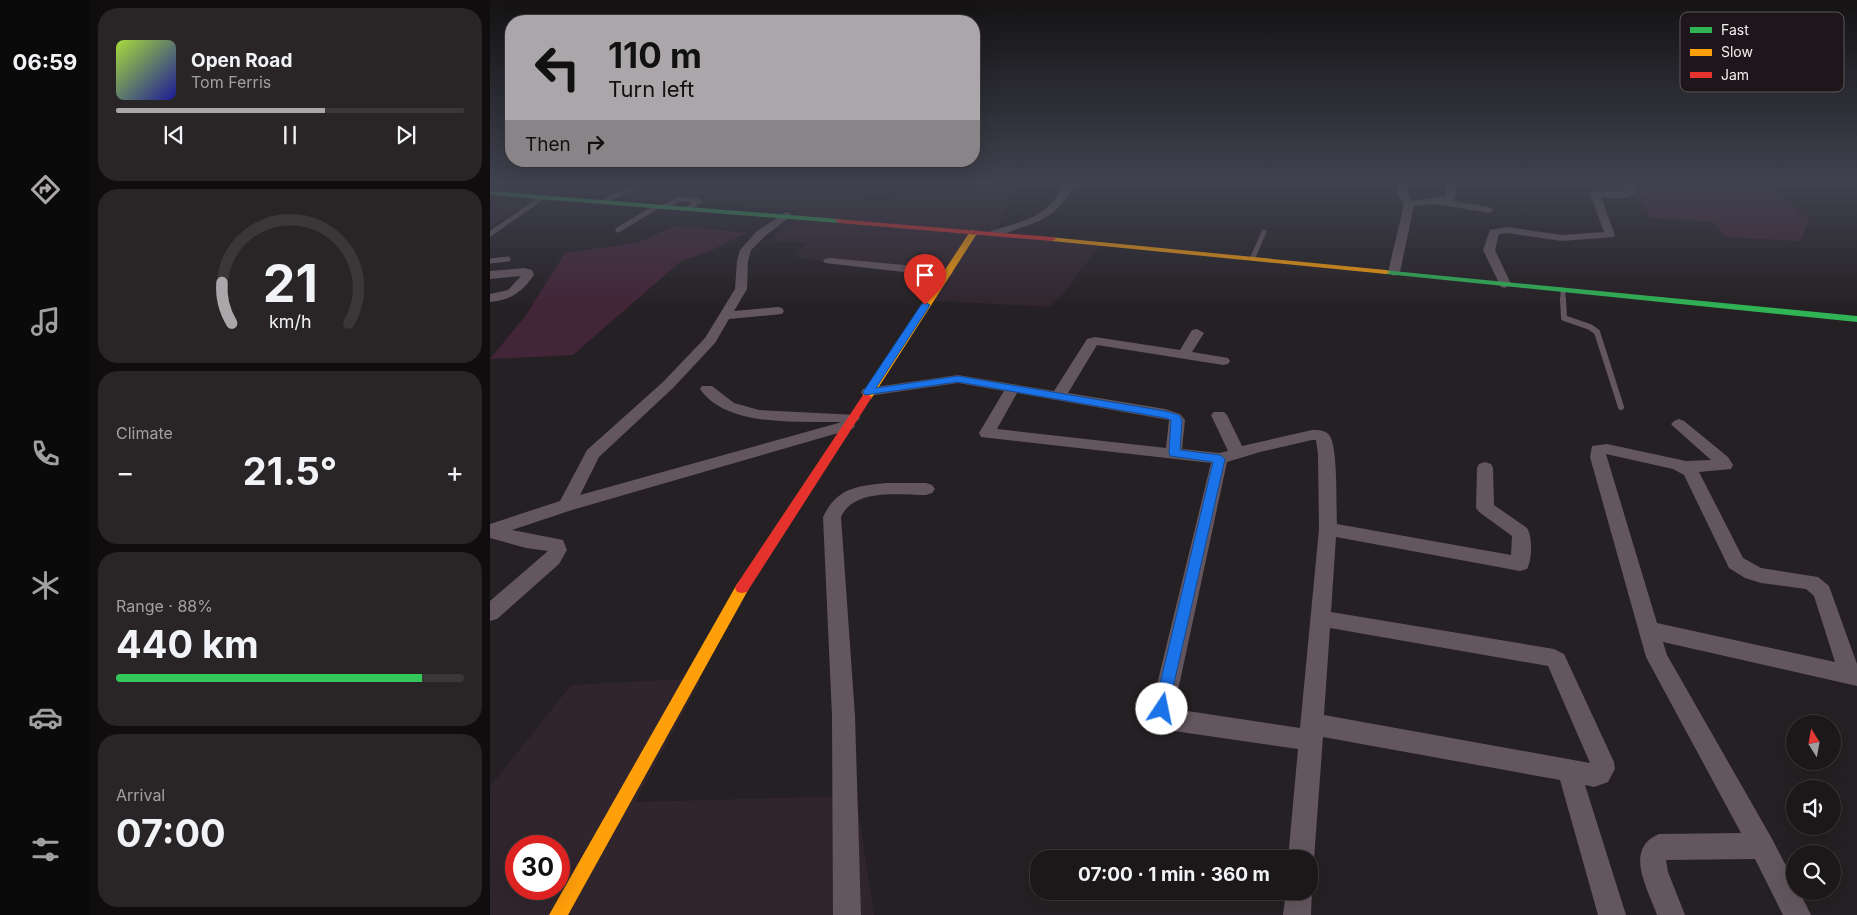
<!DOCTYPE html>
<meta charset="utf-8">
<style>
body{margin:0;font-family:Inter,sans-serif;background:#292527;color:#f1f3f6;height:100vh;display:flex;flex-direction:column;font-size:19px;white-space:nowrap}
*{box-sizing:border-box;margin:0}
p{font-size:16px;color:#a0a0a2}
.icon{flex:none;width:28px;height:28px;fill:none;stroke:currentColor;stroke-width:2;stroke-linecap:round;stroke-linejoin:round}
.map{position:relative;flex:1;overflow:hidden}
.drawer{display:flex;flex-direction:column;gap:8px;padding:8px;background:#0f0d0e;width:400px}
.drawer>*{flex:none}
.banner{position:absolute;left:15px;top:15px;width:475px;height:152px;border-radius:20px;box-shadow:0 5px 20px #0002,0 0 0 1px #3a3739;background:#aba6a9;color:#111;overflow:hidden}
.needle{width:32px;rotate:349deg}
.buttons{position:absolute;left:1296px;top:715px;display:grid;gap:10px}
.buttons a{display:grid;place-items:center;width:55px;height:55px;border-radius:50%;background:#1c181a;box-shadow:0 5px 20px #0002,0 0 0 1px #3a3739;font-size:25px}
.speed{position:absolute;left:15px;top:835px;display:flex;gap:10px;font-size:25px;font-weight:700;text-align:center}
.speed>*{display:grid;place-content:center;width:65px;height:65px;border-radius:50%;background:#1c181a;box-shadow:0 5px 20px #0002,0 0 0 1px #3a3739;line-height:1}
.speed .limit{border:8px solid #d22;background:#fff;color:#111}
.pin{position:absolute;display:grid;place-items:center;width:42px;height:42px;color:#fff;margin:-51px -21px;border-radius:50% 50% 50% 0;rotate:-45deg;box-shadow:0 0 5px #0007}
.pin .icon{rotate:45deg}
.me{position:absolute;width:55px;margin:-28px;rotate:11deg;stroke-linejoin:round;filter:drop-shadow(0 0 4px #0008)}
.turn{display:flex;align-items:center;gap:18px;height:105px;padding:0 20px;font-size:22px}
.turn .icon{width:65px;height:65px;stroke-width:2.5}
.turn b{display:block;font-size:35px;line-height:42px}
.then{display:flex;align-items:center;height:48px;padding:0 20px;background:#0003;gap:10px;font-size:19px}
.big{font-size:38px;font-weight:700;line-height:1.1}
.drawer .widget{flex:1;display:flex;flex-direction:column;justify-content:center;gap:8px;min-width:0;padding:0 18px;border-radius:20px;background:#292527}
.drawer .dial{align-items:center;gap:0}
.dial svg{height:130px;overflow:visible;fill:none;stroke:#3a3739;stroke-width:7;stroke-linecap:round;text-anchor:middle}
.dial text{fill:#f1f3f6;stroke:none}
.song{display:flex;align-items:center;gap:15px}
.cover{width:60px;height:60px;border-radius:8px;background:linear-gradient(135deg,hsl(80 70% 55%),hsl(240 70% 35%))}
.played{height:5px;border-radius:2px;background:linear-gradient(90deg,#aba6a9 60%,#3a3739 60%)}
.keys{display:flex;justify-content:space-around;direction:ltr}
.heat{display:flex;justify-content:space-between;align-items:center;font-size:28px;direction:ltr}
.charge{height:8px;border-radius:4px;background:linear-gradient(90deg,#34c759 88%,#3a3739 0)}
.trip{position:absolute;left:540px;top:850px;width:288px;height:50px;border-radius:20px;background:#1c181a;box-shadow:0 5px 20px #0002,0 0 0 1px #3a3739;font-weight:700;line-height:50px;text-align:center}
main{display:flex;flex:1;min-height:0}
.dock{display:flex;flex-direction:column;width:90px;justify-content:space-around;align-items:center;background:#0b0a0a;color:#a0a0a2}
.dock .icon{width:35px;height:35px}
.dock .on{color:#aba6a9}
.dock b{font-size:22px;color:#f1f3f6}
.map>svg:first-child{display:block}
.built{fill:#31252d;fill-rule:evenodd}
.green{fill:#422537}
.lines{fill:none;stroke-linecap:round;stroke-linejoin:round}
.lane-far1{stroke:#64565e;stroke-width:5}
.lane{stroke:#64565e;stroke-width:6}
.street{fill:#64565e;fill-rule:evenodd}
.fast{fill:#30b455;fill-rule:evenodd}
.slow{fill:#ff9f0a;fill-rule:evenodd}
.jam{fill:#e5322d;fill-rule:evenodd}
.route{fill:#1a73e8;stroke:#114b97}
.key{fill:#1d161a;stroke:#5d575a;stroke-width:1}
.key-label{font-size:14px;fill:#f3eef1}
</style>
<main>
<nav class="dock">
<b>06:59</b>
<svg class="icon on" aria-label="directions" viewBox="0 0 24 24"><path d="M12 3l9 9-9 9-9-9zM9 14v-3h6M13 9l2 2-2 2"/></svg>
<svg class="icon" aria-label="music" viewBox="0 0 24 24"><path d="M9 18V5l10-2v13"/><circle cx="6" cy="18" r="3"/><circle cx="16" cy="16" r="3"/></svg>
<svg class="icon" aria-label="phone" viewBox="0 0 24 24"><path d="M5 4h4l2 5-3 2q2 4 5 5l2-3 5 2v4C11 20 4 13 5 4z"/></svg>
<svg class="icon" aria-label="climate" viewBox="0 0 24 24"><path d="M12 3v18M4 7l16 10M4 17L20 7"/></svg>
<svg class="icon" aria-label="car" viewBox="0 0 24 24"><path d="M5 17H2v-5l4-1 3-4h7l3 4 3 1v5h-3M9 17h6M6 11h13"/><circle cx="7" cy="17" r="2"/><circle cx="17" cy="17" r="2"/></svg>
<svg class="icon" aria-label="filters" viewBox="0 0 24 24"><path d="M4 7h16M4 17h16"/><circle cx="9" cy="7" r="2"/><circle cx="15" cy="17" r="2"/></svg>
</nav>
<section class="drawer">
<div class="widget">
<div class="song"><i class="cover"></i><div><b>Open Road</b><p>Tom Ferris</p></div></div>
<div class="played"></div>
<div class="keys"><svg class="icon" aria-label="previous" viewBox="0 0 24 24"><path d="M18 5L8 12l10 7zM5 5v14"/></svg><svg class="icon" aria-label="pause" viewBox="0 0 24 24"><path d="M8 5v14M16 5v14"/></svg><svg class="icon" aria-label="next" viewBox="0 0 24 24"><path d="M6 5l10 7-10 7zM19 5v14"/></svg></div>
</div>
<div class="widget dial"><svg viewBox="0 0 100 80">
<path d="M14 69A42 42 0 1 1 86 69"/>
<path d="M14 69A42 42 0 0 1 8 44" stroke="#aba6a9"/>
<text x="50" y="56" font-size="32" font-weight="700">21</text>
<text x="50" y="72" font-size="11">km/h</text>
</svg></div>
<div class="widget"><p>Climate</p>
<div class="heat"><a>−</a><b class="big">21.5°</b><a>+</a></div>
</div>
<div class="widget"><p>Range · 88%</p><b class="big">440 km</b><div class="charge"></div></div>
<div class="widget"><p>Arrival</p><b class="big">07:00</b></div>
</section>
<div class="map">
<svg width="1367" height="915" viewBox="0 0 1367 915">
<rect width="100%" height="100%" fill="#252023"/>
<g class="built">
<polygon points="121,181 388,181 370,199 400,202 418,181 527,181 506,233 609,246 573,294 560,307 434,300 451,271 349,264 303,256 318,243 280,241 311,211 99,196"/>
<polygon points="0,197 44,199 0,227"/>
<path d="M212 678 145 802 366 796 384 915H0V787L81 685ZM26 846H69V889H26Z"/>
</g>
<g class="green">
<polygon points="1145,181 1266,181 1273,183 1319,220 1310,241 1236,237 1224,222 1160,218"/>
<polygon points="185,226 256,233 220,251 190,262 83,355 0,359 36,315 75,253 147,243"/>
</g>
<g class="lines">
<g class="lane-far1">
<polyline points="115,201 158,181"/>
<polyline points="176,206 189,199 209,201 199,208"/>
<polyline points="128,230 166,207"/>
<polyline points="0,234 53,197"/>
<polyline points="763,257 774,232"/>
<polyline points="0,261 18,259"/>
<polyline points="1073,290 1073,300"/>
</g>
<polyline class="lane" points="1073,299 1074,318 1100,327 1107,332 1131,407"/>
<g class="street">
<path d="M575 181H585C571 213 556 220 524 230 517 233 509 237 501 235L500 233 501 231C537 219 558 219 575 181Z"/>
<polygon points="907,181 917,181 918,195 922,201 956,196 956,181 966,181 966,196 963,201 999,207 1004,210 999,213 946,204 924,206 910,272 904,276 900,274 898,272 914,204 908,195"/>
<path d="M1132 181H1142L1146 192C1137 201 1123 198 1111 197L1125 235 1124 237 1072 241 1017 233 1009 234 1005 250 1021 284 1015 288 1011 287 993 250 1000 230 1017 227 1072 235 1114 232 1100 194 1105 191 1135 192Z"/>
<path d="M296 212 300 213 301 215 300 217 275 236 261 250 258 261 257 289 244 311 288 307 292 308 294 311 292 314 239 319 225 343 183 388 109 457 90 495 352 422C309 421 237 428 210 389L212 386H222L244 403 269 410 367 415 370 418 367 421 363 423 365 426 362 429 82 510 22 530 73 540 77 550 69 564 7 619 0 621V601L58 551 36 548 0 538V524L70 501 97 450 173 382 215 338 245 289 247 261 250 250 267 231Z"/>
<polygon points="339,258 457,269 463,273 457,277 335,263 333,261 335,259"/>
<path d="M34 268 42 270 44 275C32 292 21 300 0 302V294L18 290 31 276 0 279V271Z"/>
<path d="M707 329 714 333 702 352 738 358 740 361 738 364 733 365 607 345 578 393 675 409 690 414 695 420 692 449 729 453 738 451 721 415 724 412H734L737 415 752 446 822 430C828 430 836 430 840 436 848 450 846 506 847 524L1021 555 1022 536 989 512 986 508 987 468 989 464 995 462 1001 464 1003 468 1004 505 1037 528C1043 538 1042 560 1037 569L1030 571 846 537 841 612 1064 649 1074 654 1124 762 1125 769 1118 782 1104 787 1095 785 1136 915H1108L1070 780 833 737 824 859 819 869V859H798L808 749 677 730 669 726 661 709 721 463 491 437 489 433 514 391 468 383 378 396 373 395 371 392 373 389 378 388 468 375 564 391 597 339 605 337 690 350 702 330ZM527 393 679 420 676 448 507 429ZM822 440H826L828 454 829 529 810 728 684 709 737 462 770 452ZM840 628 1058 666 1100 763 834 715Z"/>
<path d="M1189 419 1194 421 1238 457 1243 465 1241 469 1209 472 1253 558 1271 568 1328 577 1339 586 1367 664V686L1173 642 1177 655 1281 837 1305 883V891H1309L1321 915H1293L1265 859 1176 860 1178 872 1195 915H1167C1158 889 1133 849 1169 834L1251 833 1156 657 1100 457 1102 446 1117 444 1196 461 1221 460 1184 427 1181 424 1184 421ZM1116 454 1183 469 1194 475 1239 568 1255 578 1271 583 1316 589 1324 596 1345 662 1167 623Z"/>
<path d="M397 483H436L442 485 445 489 442 493 436 495C409 495 364 488 351 517L365 716 371 915H343L342 716 333 517C347 488 366 486 397 483Z"/>
<polygon points="819,882 822,891 821,915 793,915 796,891 819,891"/>
</g>
<g class="fast">
<polygon points="0,191 349,219 353,221 349,223 0,195"/>
<polygon points="893,270 1367,316 1367,322 896,274 893,274"/>
</g>
<g class="slow">
<polygon points="481,230 488,232 381,399 373,399 372,397"/>
<polygon points="559,237 896,270 900,272 896,274 562,241 559,241"/>
<polygon points="252,583 257,584 259,588 257,592 78,915 59,915 247,584"/>
</g>
<g class="jam">
<polygon points="346,219 562,237 566,239 562,241 349,223 345,221"/>
<polygon points="377,394 382,397 257,592 252,593 247,592 245,588 247,584 373,395"/>
</g>
</g>
<linearGradient id="sky" x2="0" y2="1"><stop stop-color="#141213"/><stop offset="0.59" stop-color="#404250"/><stop offset="1" stop-color="#404250" stop-opacity="0"/></linearGradient>
<rect width="1367" height="309" fill="url(#sky)"/>
<polygon class="route" points="435,302 440,305 386,388 468,376 675,411 689,415 692,420 690,450 730,455 735,459 677,714 672,716 666,714 664,709 723,462 680,456 679,453 681,420 675,418 468,382 375,395 373,392 431,305"/>
<rect x="1190" y="12" width="164" height="80" rx="8" class="key"/>
<rect x="1200" y="27" width="22" height="6" fill="#30b455"/>
<rect x="1200" y="49" width="22" height="7" fill="#ff9f0a"/>
<rect x="1200" y="72" width="22" height="6" fill="#e5322d"/>
<g class="key-label">
<text x="1231" y="35">Fast</text>
<text x="1231" y="57">Slow</text>
<text x="1231" y="80">Jam</text>
</g>
</svg>
<div class="buttons">
<a><svg class="needle" viewBox="-14 -14 28 28"><path d="M0-13l5 13h-10z" fill="#e53935"/><path d="M0 13l5-13h-10z" fill="#a0a0a2"/></svg></a>
<a><svg class="icon" aria-label="sound" viewBox="0 0 24 24"><path d="M4 9h4l5-4v14l-5-4H4zM17 9q2 3 0 6"/></svg></a>
<a><svg class="icon" aria-label="search" viewBox="0 0 24 24"><circle cx="10" cy="10" r="6"/><path d="M15 15l6 6"/></svg></a>
</div>
<div class="speed"><div class="limit">30</div></div>
<div class="pin" style="left:435px;top:305px;background:#d93025"><svg class="icon" aria-label="arrive" viewBox="0 0 24 24"><path d="M6 21V4h12l-3 4 3 4H6"/></svg></div>
<svg class="me" style="left:672px;top:709px" viewBox="-20 -20 40 40"><circle r="19" fill="#fff"/><path d="M0-13L10 11 0 6-10 11z" fill="#1a73e8"/></svg>
<div class="trip">07:00 · 1 min · 360 m</div>
<div class="banner">
<div class="turn"><svg class="icon" aria-label="left" viewBox="0 0 24 24"><path d="M17 20v-9H6M10 6l-5 5 5 5"/></svg><div><b>110 m</b>Turn left</div></div>
<div class="then">Then<svg class="icon" aria-label="right" viewBox="0 0 24 24"><path d="M7 20v-9h11M14 6l5 5-5 5"/></svg></div>
</div>
</div>
</main>
